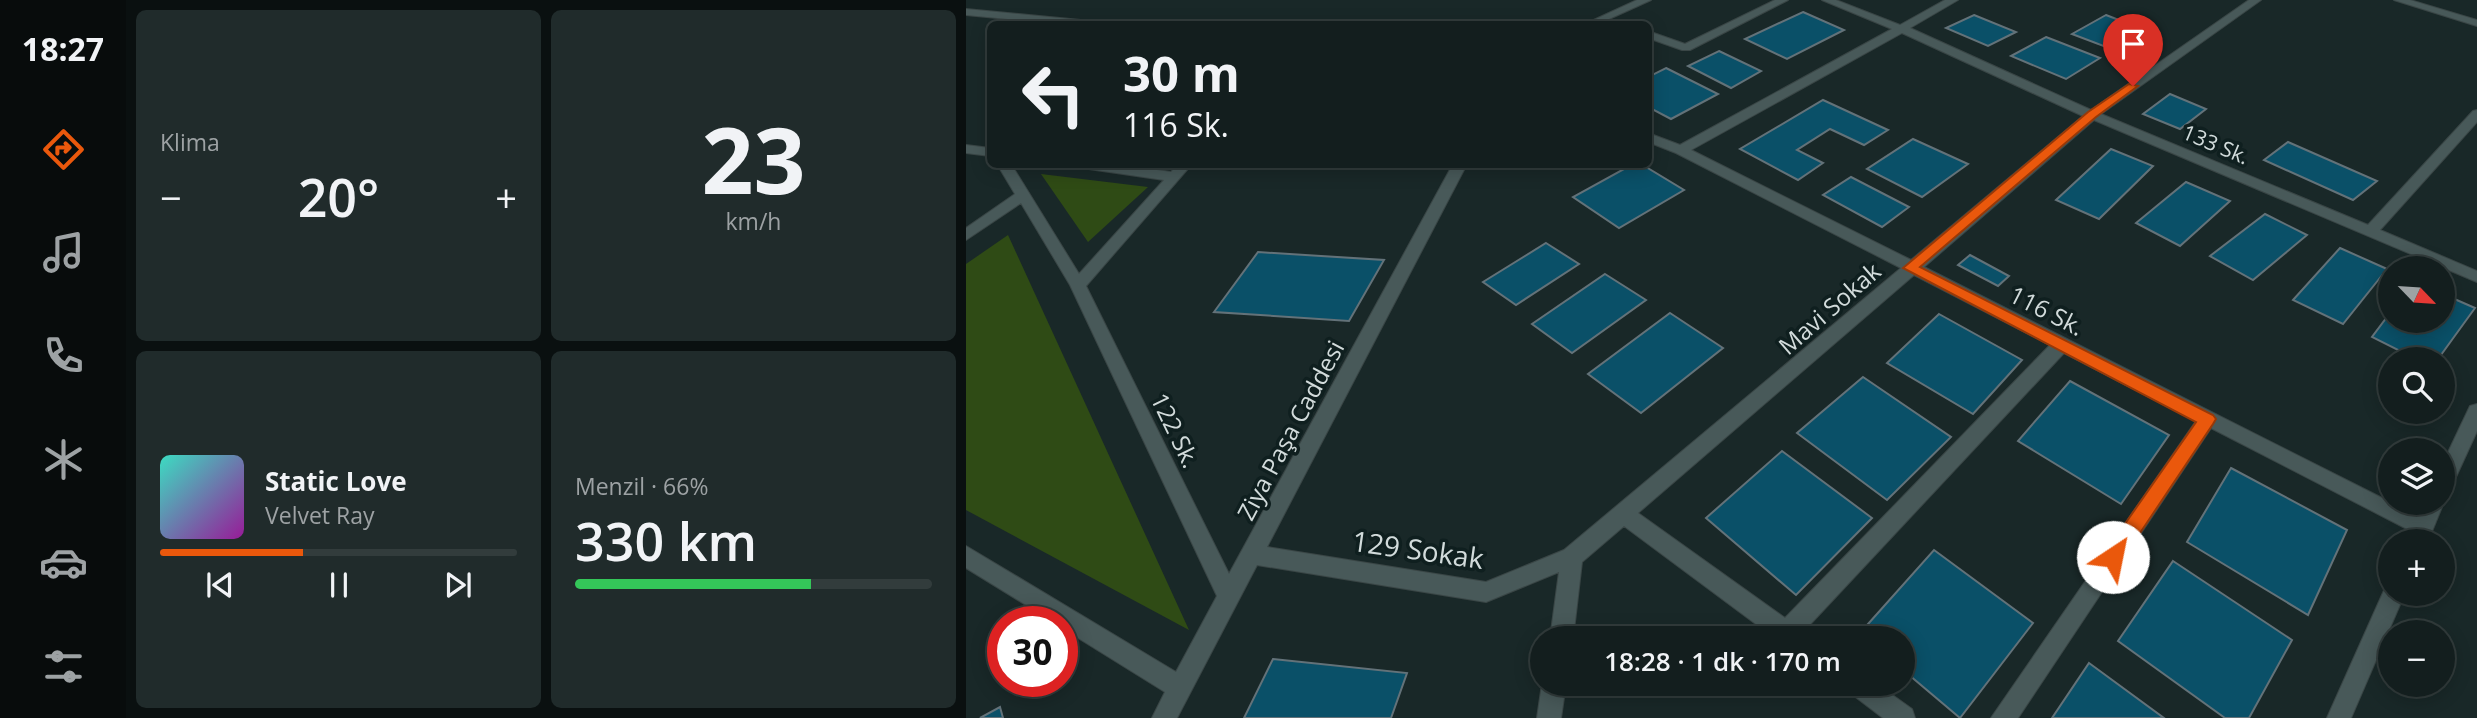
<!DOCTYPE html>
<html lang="tr">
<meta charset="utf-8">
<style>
body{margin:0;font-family:"Open Sans",sans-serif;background:#202b2b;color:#f1f3f6;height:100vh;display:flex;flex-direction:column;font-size:26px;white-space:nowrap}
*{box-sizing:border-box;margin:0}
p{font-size:23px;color:#9da2a4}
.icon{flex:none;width:38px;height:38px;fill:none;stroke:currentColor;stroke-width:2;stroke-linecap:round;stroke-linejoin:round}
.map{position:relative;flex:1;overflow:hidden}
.panel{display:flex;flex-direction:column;gap:10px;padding:10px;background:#0a1010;width:840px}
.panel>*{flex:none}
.hud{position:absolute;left:21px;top:21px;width:665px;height:147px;border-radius:10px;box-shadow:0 4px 18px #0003,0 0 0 2px #323c3c;background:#131e1e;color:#f1f3f6;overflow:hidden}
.needle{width:46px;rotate:115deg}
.controls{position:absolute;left:1412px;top:256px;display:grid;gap:14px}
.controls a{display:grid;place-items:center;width:77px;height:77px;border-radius:50%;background:#131e1e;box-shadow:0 4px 18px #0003,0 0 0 2px #323c3c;font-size:35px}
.speed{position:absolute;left:21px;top:606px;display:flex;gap:14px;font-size:35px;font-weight:700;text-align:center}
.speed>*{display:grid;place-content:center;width:91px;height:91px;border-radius:50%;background:#131e1e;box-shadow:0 4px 18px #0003,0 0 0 2px #323c3c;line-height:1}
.speed .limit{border:10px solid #d22;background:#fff;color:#111}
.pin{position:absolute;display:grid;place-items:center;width:60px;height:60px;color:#fff;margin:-72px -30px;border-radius:50% 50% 50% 0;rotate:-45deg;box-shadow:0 0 7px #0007}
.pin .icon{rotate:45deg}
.me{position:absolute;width:77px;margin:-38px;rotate:34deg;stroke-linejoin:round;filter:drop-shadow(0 0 5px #0008)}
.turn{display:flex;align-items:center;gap:24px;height:147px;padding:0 21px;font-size:32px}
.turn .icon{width:91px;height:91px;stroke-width:2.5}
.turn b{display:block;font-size:49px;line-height:60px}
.big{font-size:52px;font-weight:600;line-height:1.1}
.panel .tile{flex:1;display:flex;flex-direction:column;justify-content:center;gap:10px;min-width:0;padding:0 24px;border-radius:10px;background:#202b2b}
.panel .dial{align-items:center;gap:0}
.dial b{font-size:91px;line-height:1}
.song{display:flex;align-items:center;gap:21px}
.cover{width:84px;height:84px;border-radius:10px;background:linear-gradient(135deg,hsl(170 70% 55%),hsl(300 70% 35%))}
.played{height:7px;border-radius:4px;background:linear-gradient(90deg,#ea580c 40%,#323c3c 40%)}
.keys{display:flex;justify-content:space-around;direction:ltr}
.heat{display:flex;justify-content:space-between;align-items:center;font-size:38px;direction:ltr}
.charge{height:10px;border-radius:5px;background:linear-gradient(90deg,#34c759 66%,#323c3c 0)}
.panel .tiles{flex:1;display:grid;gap:10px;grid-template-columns:repeat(2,1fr)}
.trip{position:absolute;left:564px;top:626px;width:385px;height:70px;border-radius:35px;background:#131e1e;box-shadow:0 4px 18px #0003,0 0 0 2px #323c3c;font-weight:600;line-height:70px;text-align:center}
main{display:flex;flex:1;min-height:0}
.dock{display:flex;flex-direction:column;width:126px;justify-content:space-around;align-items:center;background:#080c0c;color:#9da2a4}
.dock .icon{width:49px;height:49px}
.dock .active{color:#ea580c}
.dock b{font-size:32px;color:#f1f3f6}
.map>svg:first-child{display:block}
.green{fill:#2f4b15}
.building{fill:#0a5068;stroke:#637279;stroke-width:2}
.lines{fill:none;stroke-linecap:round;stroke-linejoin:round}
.street-casing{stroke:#3a4646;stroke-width:2}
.street{fill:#485959;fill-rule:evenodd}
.route{fill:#ea580c;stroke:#983908;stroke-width:2}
.labels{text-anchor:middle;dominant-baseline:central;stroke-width:7;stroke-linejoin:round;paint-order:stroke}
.far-street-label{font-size:21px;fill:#d2dbdb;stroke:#0f1f1f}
.street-label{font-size:24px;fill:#d2dbdb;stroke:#0f1f1f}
.near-street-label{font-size:28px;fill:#d2dbdb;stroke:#0f1f1f}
</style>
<main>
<nav class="dock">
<b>18:27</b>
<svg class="icon active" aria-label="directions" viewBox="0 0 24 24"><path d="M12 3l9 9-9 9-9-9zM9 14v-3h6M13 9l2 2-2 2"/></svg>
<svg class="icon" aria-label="music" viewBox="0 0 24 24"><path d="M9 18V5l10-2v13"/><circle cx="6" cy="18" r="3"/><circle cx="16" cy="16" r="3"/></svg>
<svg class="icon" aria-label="phone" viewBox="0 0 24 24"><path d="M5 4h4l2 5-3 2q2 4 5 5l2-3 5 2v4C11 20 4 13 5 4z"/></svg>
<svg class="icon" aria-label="climate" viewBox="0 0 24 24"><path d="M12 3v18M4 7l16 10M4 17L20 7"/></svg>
<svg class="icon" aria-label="car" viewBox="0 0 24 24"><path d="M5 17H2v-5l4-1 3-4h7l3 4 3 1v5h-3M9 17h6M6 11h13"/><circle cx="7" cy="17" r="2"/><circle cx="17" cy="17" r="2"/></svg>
<svg class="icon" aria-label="filters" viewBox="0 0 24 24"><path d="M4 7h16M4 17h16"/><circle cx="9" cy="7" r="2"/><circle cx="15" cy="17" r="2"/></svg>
</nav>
<section class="panel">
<div class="tiles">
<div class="tile"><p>Klima</p>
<div class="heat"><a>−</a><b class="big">20°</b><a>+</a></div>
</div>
<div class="tile dial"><b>23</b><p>km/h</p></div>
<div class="tile">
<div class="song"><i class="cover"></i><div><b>Static Love</b><p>Velvet Ray</p></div></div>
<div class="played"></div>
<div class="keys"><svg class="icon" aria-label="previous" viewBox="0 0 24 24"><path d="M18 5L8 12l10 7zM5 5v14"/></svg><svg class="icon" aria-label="pause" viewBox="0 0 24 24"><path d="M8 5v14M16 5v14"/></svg><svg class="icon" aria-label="next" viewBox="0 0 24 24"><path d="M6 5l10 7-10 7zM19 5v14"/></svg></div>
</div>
<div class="tile"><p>Menzil · 66%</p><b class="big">330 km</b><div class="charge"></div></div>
</div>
</section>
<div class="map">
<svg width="1511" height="718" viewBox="0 0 1511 718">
<rect width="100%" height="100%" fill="#192828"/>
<g class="green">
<polygon points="75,174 182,187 122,242"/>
<polygon points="42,235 223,630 0,510 0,264"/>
</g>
<g class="building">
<polygon points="837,12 878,30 821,59 779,39"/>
<polygon points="1008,15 1050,32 1022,46 980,28"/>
<polygon points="1140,15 1181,31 1148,50 1106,34"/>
<polygon points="1080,37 1134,58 1100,79 1045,56"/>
<polygon points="753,51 795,71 765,88 722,66"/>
<polygon points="700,68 752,94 705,119 682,107 682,77"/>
<polygon points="1204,94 1240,109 1214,129 1177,114"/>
<polygon points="857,100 922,130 898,145 864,129 831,150 857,163 832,180 774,149"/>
<polygon points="947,139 1002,164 956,197 901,169"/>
<polygon points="1322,142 1411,181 1387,200 1298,160"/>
<polygon points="1145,149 1187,166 1133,219 1090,200"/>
<polygon points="667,164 675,164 718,190 653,228 607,197"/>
<polygon points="885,177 943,207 916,227 857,195"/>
<polygon points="1220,182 1264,201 1214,246 1170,223"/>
<polygon points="1299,214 1341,235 1287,280 1244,256"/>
<polygon points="580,243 613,264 550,305 517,282"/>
<polygon points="1374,248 1421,269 1377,324 1327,300"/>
<polygon points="292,252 418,260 383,321 248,312"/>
<polygon points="1004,255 1043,276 1032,286 992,265"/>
<polygon points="639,274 680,300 606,353 566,324"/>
<polygon points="1477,294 1509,308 1472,359 1450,359 1406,337 1424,313 1424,320 1477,320"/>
<polygon points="704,313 757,348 675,413 622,374"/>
<polygon points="973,314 1056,360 1007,414 921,363"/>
<polygon points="897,377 985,437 921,500 831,433"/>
<polygon points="1104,381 1203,435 1155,504 1052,441"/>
<polygon points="816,451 906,518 830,595 740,518"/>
<polygon points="1265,468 1381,530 1342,615 1221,542"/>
<polygon points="968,550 1067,623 994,718 936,669 936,639 901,639 894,633"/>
<polygon points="1207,561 1326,640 1283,718 1259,718 1152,641"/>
<polygon points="307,659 441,673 425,718 278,718"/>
<polygon points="1123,663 1198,718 1086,718"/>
<polygon points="34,707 37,718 14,718"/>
</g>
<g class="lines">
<g class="street-casing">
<g id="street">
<polygon points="671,0 685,0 632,24 619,24"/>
<polygon points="809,0 822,0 724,50 716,50 682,38 682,31 719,44"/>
<path d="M856 0H870L934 25 979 0H992L944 28 1125 110 1283 0H1295L1135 114 1402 225 1507 111 1511 110V122L1414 230 1511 271V282L1128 120 958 267 1424 502 1452 515 1458 502H1477V500L1478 502 1462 541H1441L1445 531 1245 428 1052 718H1025L1230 421 1098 353 837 632 840 639H810L658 526 616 562 607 639H584L593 572 520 602 291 565 211 718H186L199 692 96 628V621H86L0 568V546L210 672 251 596 104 285 55 203 0 240V228L49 194 31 164H45L113 274 198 180 116 168 110 164H149L205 172 212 164H226L120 286 263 574 487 164H501L301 547 520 582 598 550 935 268 710 153 682 142V133L714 145 926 29ZM936 33 1117 116 945 260 725 150ZM948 275 1084 345 819 618 672 513Z"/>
<polygon points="1428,0 1444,0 1511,20 1511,26"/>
<polygon points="0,9 125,21 130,24 96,24 0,15"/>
<polygon points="0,145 24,148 24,156 0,153"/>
<polygon points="1511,404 1511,431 1484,490 1477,492 1477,463 1504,406"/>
<polygon points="1424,584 1424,593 1439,593 1385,718 1361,718 1420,586"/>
<polygon points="576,684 600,684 595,718 571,718"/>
<polygon points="879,684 911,684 946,709 949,718 917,718 883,692"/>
</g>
</g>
<use href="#street" class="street"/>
</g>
<polygon class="route" points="1163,84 1172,86 1130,117 954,267 1247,415 1250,419 1247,424 1154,563 1147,566 1140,563 1137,557 1140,551 1230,422 937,268 1122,112"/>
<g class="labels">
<g class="far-street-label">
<text transform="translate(1250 144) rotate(23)">133 Sk.</text>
</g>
<g class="street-label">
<text transform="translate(863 308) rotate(-41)">Mavi Sokak</text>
<text transform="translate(1081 310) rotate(27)">116 Sk.</text>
<text transform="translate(210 430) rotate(64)">122 Sk.</text>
<text transform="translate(324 430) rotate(-62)">Ziya Paşa Caddesi</text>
</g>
<g class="near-street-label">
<text transform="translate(452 549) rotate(8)">129 Sokak</text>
</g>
</g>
</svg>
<div class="controls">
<a><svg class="needle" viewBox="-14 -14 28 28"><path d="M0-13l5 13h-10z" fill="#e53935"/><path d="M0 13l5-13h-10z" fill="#9da2a4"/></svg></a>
<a><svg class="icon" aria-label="search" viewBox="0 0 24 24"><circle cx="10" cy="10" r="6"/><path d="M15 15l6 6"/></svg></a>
<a><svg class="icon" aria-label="layers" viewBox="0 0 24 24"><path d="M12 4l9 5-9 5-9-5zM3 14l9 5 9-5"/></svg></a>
<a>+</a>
<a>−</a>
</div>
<div class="speed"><div class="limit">30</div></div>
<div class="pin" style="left:1167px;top:86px;background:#d93025"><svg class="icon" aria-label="arrive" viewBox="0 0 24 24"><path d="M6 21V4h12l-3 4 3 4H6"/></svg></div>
<svg class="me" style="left:1147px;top:557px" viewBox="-20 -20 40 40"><circle r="19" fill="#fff"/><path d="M0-13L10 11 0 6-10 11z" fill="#ea580c"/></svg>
<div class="trip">18:28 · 1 dk · 170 m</div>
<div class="hud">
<div class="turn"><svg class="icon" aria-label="left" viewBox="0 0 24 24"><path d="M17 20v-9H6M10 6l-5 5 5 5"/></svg><div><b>30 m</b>116 Sk.</div></div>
</div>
</div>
</main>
